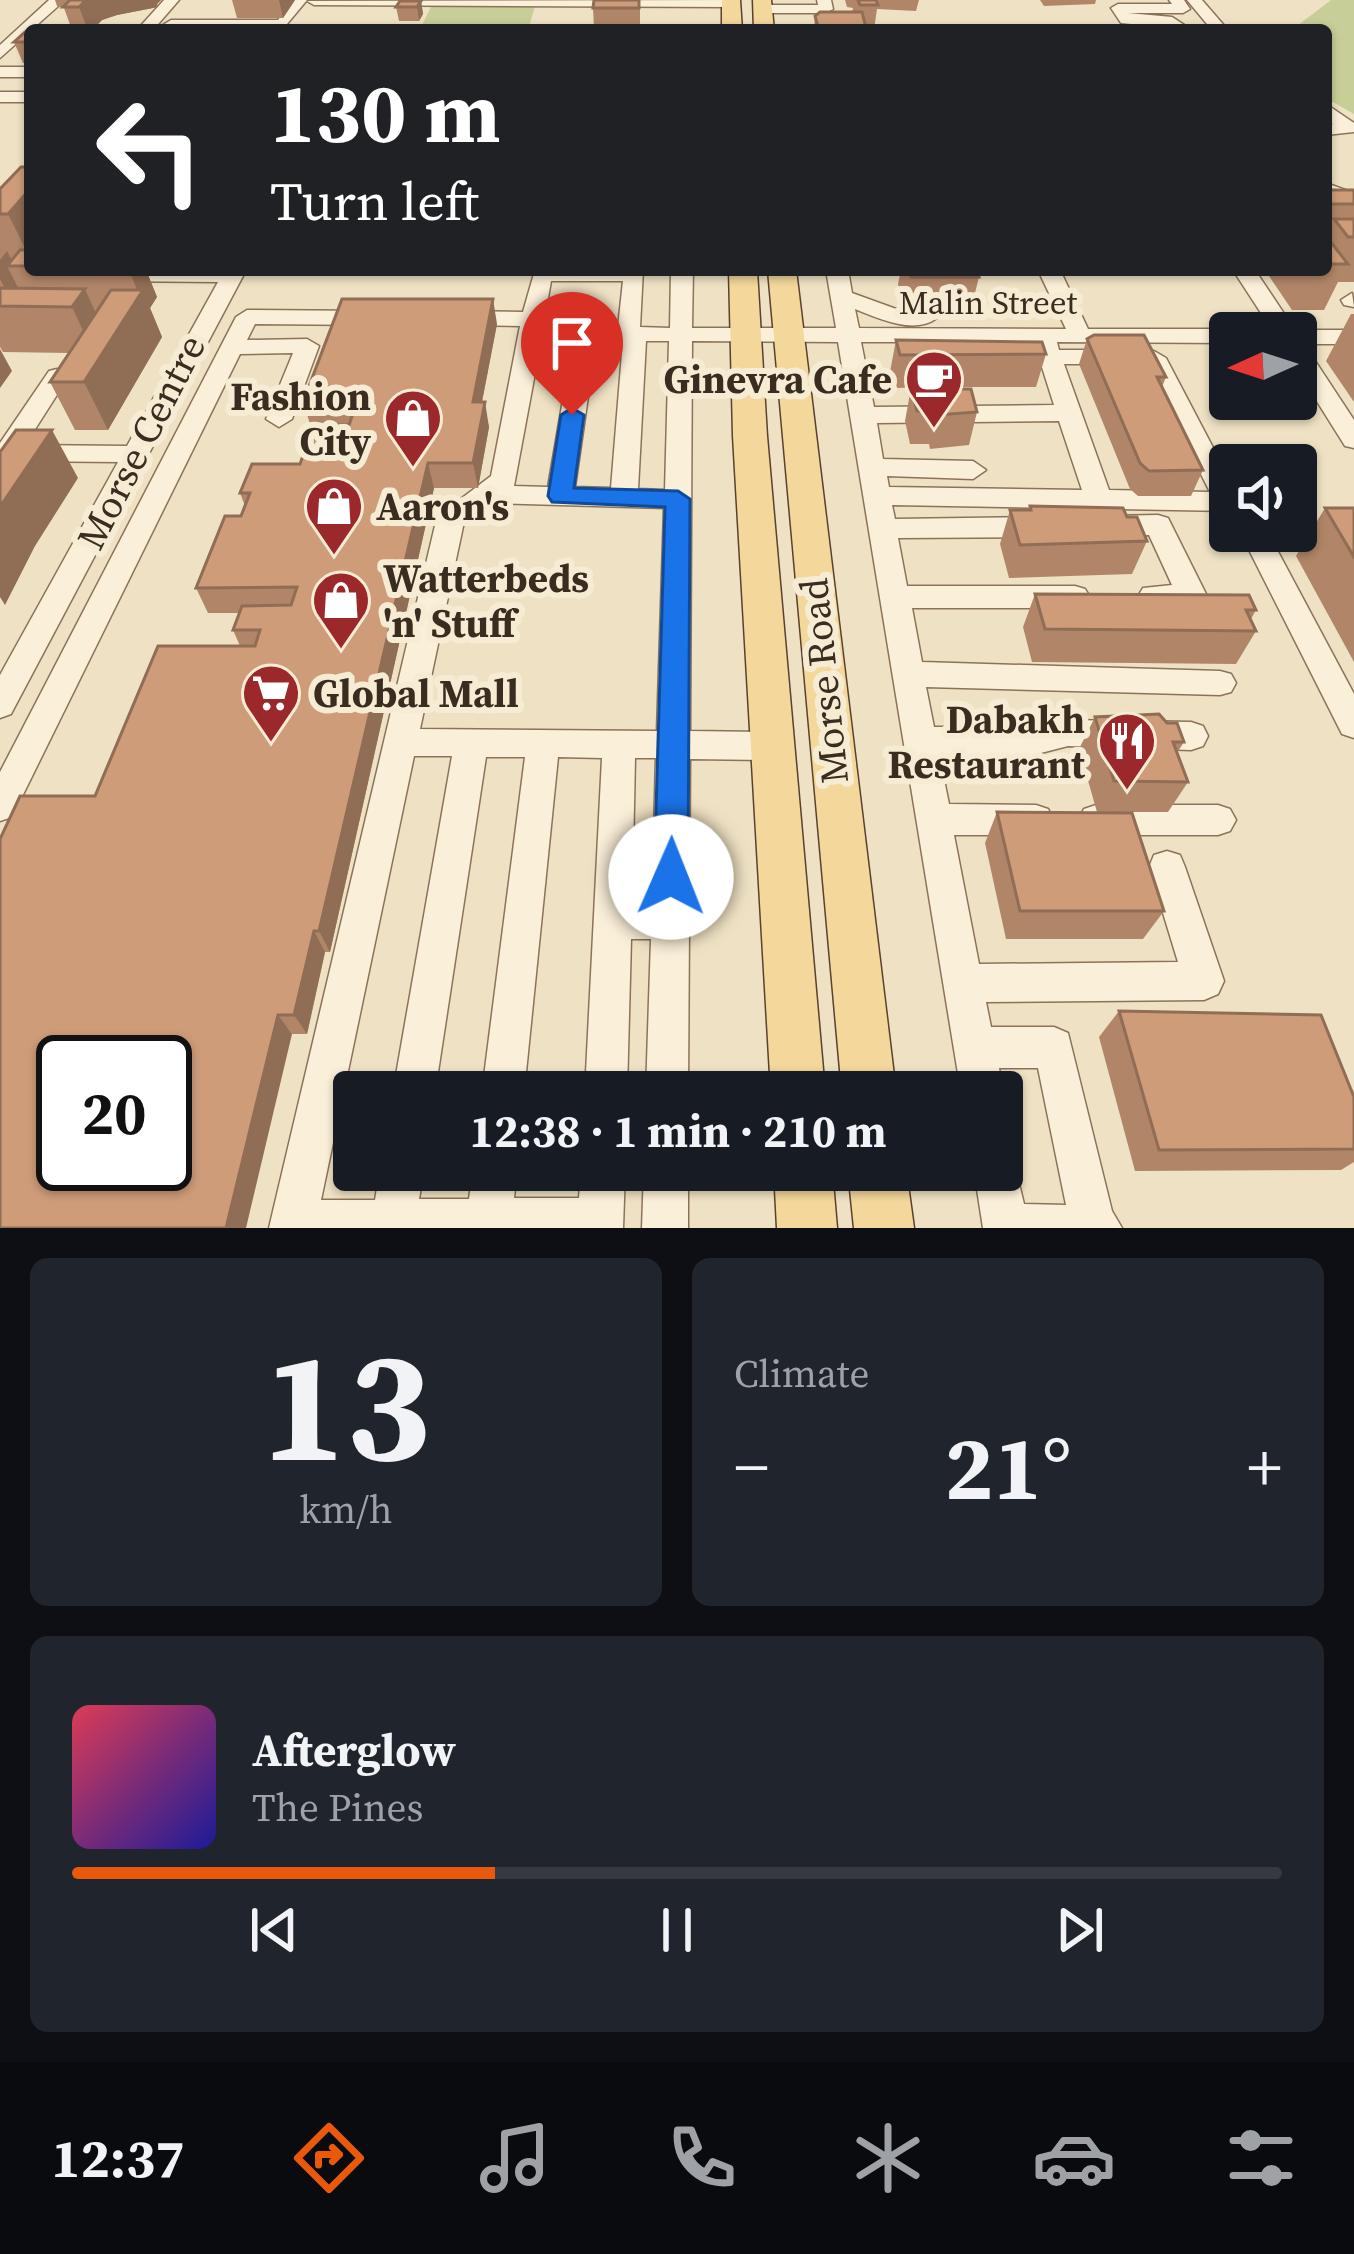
<!DOCTYPE html>
<meta charset="utf-8">
<style>
body{margin:0;font-family:"Source Serif 4",serif;background:#20242c;color:#f1f3f6;height:100vh;display:flex;flex-direction:column;font-size:45px;white-space:nowrap}
*{box-sizing:border-box;margin:0}
p{font-size:39px;color:#9ea1a6}
.icon{flex:none;width:66px;height:66px;fill:none;stroke:currentColor;stroke-width:2;stroke-linecap:round;stroke-linejoin:round}
.map{position:relative;height:1228px;overflow:hidden}
.panel{display:flex;flex-direction:column;gap:30px;padding:30px;background:#0d0f14;flex:1}
.panel>*{flex:none}
.banner{position:absolute;left:24px;top:24px;width:1308px;height:252px;border-radius:12px;box-shadow:0 3px 9px #0004;background:#202124;color:#fff;overflow:hidden}
.needle{width:78px;rotate:267deg}
.buttons{position:absolute;left:1209px;top:312px;display:grid;gap:24px}
.buttons a{display:grid;place-items:center;width:108px;height:108px;border-radius:12px;background:#171b24;box-shadow:0 3px 9px #0004;font-size:60px}
.speed{position:absolute;left:36px;top:1035px;display:flex;gap:24px;font-size:60px;font-weight:700;text-align:center}
.speed>*{display:grid;place-content:center;width:156px;height:156px;border-radius:50%;background:#171b24;box-shadow:0 3px 9px #0004;line-height:1}
.speed .limit{border:6px solid #111;border-radius:18px;background:#fff;color:#111}
.pin{position:absolute;display:grid;place-items:center;width:102px;height:102px;color:#fff;margin:-123px -51px;border-radius:50% 50% 50% 0;rotate:-45deg;box-shadow:0 0 12px #0007}
.pin .icon{rotate:45deg}
.me{position:absolute;width:132px;margin:-66px;rotate:1deg;stroke-linejoin:round;filter:drop-shadow(0 0 9px #0008)}
.turn{display:flex;align-items:center;gap:42px;height:252px;padding:0 48px;font-size:54px}
.turn .icon{width:156px;height:156px;stroke-width:2.5}
.turn b{display:block;font-size:84px;line-height:102px}
.big{font-size:90px;font-weight:700;line-height:1.1}
.panel .card{flex:1;display:flex;flex-direction:column;justify-content:center;gap:18px;min-width:0;padding:0 42px;border-radius:18px;background:#20242c}
.panel .dial{align-items:center;gap:0}
.dial b{font-size:156px;line-height:1}
.song{display:flex;align-items:center;gap:36px}
.cover{width:144px;height:144px;border-radius:18px;background:linear-gradient(135deg,hsl(350 70% 55%),hsl(240 70% 35%))}
.played{height:12px;border-radius:6px;background:linear-gradient(90deg,#ea580c 35%,#363941 35%)}
.keys{display:flex;justify-content:space-around;direction:ltr}
.heat{display:flex;justify-content:space-between;align-items:center;font-size:66px;direction:ltr}
.panel .tiles{flex:1;display:grid;gap:30px;grid-template-columns:1fr 1fr}
.card:last-child{grid-column:span 2}
.trip{position:absolute;left:333px;top:1071px;width:690px;height:120px;border-radius:12px;background:#171b24;box-shadow:0 3px 9px #0004;font-weight:700;line-height:120px;text-align:center}
.dock{display:flex;height:192px;justify-content:space-around;align-items:center;background:#090b0e;color:#9ea1a6}
.dock .icon{width:84px;height:84px}
.dock .selected{color:#ea580c}
.dock b{font-size:54px;color:#f1f3f6}
.map>svg:first-child{display:block}
.green{fill:#c8ce98}
.lines{fill:none;stroke-linecap:round;stroke-linejoin:round}
.minor-casing{stroke:#8b735a;stroke-width:3}
.major-casing{stroke:#58412e;stroke-width:3}
.minor{fill:#faefd8;fill-rule:evenodd}
.major{fill:#f3d79b;fill-rule:evenodd}
.wall{fill:#b18668}
.shaded-wall{fill:#906d55}
.building{fill:#ce9c79;stroke:#906d55;stroke-width:3;fill-rule:evenodd}
.route{fill:#1a73e8;stroke:#114b97;stroke-width:3}
.labels{text-anchor:middle;dominant-baseline:central;stroke-width:12;stroke-linejoin:round;paint-order:stroke}
.far-street-label{font-size:33px;fill:#3a2c1e;stroke:#f6ecd4}
.poi-label{font-size:39px;font-weight:bold;fill:#3a2c1e;stroke:#f6ecd4;text-anchor:end}
.street-label{font-size:39px;fill:#3a2c1e;stroke:#f6ecd4}
</style>
<div class="map">
<svg width="1354" height="1228" viewBox="0 0 1354 1228">
<rect width="100%" height="100%" fill="#efe2c4"/>
<g class="green">
<polygon points="1331,0 1354,0 1354,114 1326,98 1326,30 1259,30 1293,29"/>
<polygon points="433,3 536,3 528,30 410,30 422,25"/>
</g>
<g class="lines">
<g class="minor-casing">
<g id="minor">
<polygon points="49,0 65,0 0,58 0,45"/>
<polygon points="164,0 179,0 153,30 137,30"/>
<polygon points="293,0 307,0 282,30 171,30 163,25 171,20 278,20"/>
<polygon points="736,0 731,7 314,5 307,1"/>
<polygon points="817,0 831,0 833,9 826,13 763,13 756,9 763,5 818,5"/>
<polygon points="1169,0 1184,0 1190,9 1183,13 1128,13 1172,17 1192,30 1121,23 1111,8 1118,4 1172,4"/>
<polygon points="1187,0 1202,0 1228,30 1212,30"/>
<rect x="0" y="67" width="30" height="10"/>
<rect x="0" y="92" width="30" height="10"/>
<polygon points="1326,104 1354,123 1354,132 1326,135 1326,125 1333,124 1326,118"/>
<polygon points="1326,183 1354,193 1354,205 1326,198"/>
<polygon points="100,270 234,270 243,276 11,714 0,718 0,675 118,462 14,461 0,472 0,443 49,371 57,369 69,376 25,445 127,446 218,282 108,281 97,275"/>
<path d="M535 270H643L640 327 670 328 671 270H693L692 328H836L826 270H848L852 293 899 310 934 313 937 318C914 335 880 319 855 309L859 328 1066 329 1038 270H1060L1088 329H1230L1239 333H1230V343L1057 342 1059 350H1121L1133 357 1121 364H1064L1109 490 1210 492 1142 358 1154 351 1166 358 1230 480V511L892 505 895 519 1042 517 1056 527 1042 537 898 538 907 586H1075L1085 589 1090 597 1085 605 1075 608H912L922 662 1220 671 1231 674 1236 683 1231 692 1220 695 926 687 934 727H1033L1068 720 1191 722 1203 726 1208 736 1203 746 1191 750 1068 746 1033 755H939L949 804 1036 805 1048 809 1054 820 1048 831 1036 835H954L979 964 1178 962 1149 867 1154 855 1167 851 1180 855 1185 867 1224 981 1218 994 1204 1000 986 1002 991 1027H1054L1068 1033 1112 1211 1122 1228H983L974 1170H1002V1150L1012 1154 1024 1204 1066 1205 1038 1068H999L1003 1092 1002 1094 961 1092 838 342 692 341 690 731 774 732 786 736 791 746 786 756 774 760 690 759 688 1092H646L651 939H631L627 1092H585L602 758 558 757 524 1092H482L525 757H486L435 1092H393L452 756H414L321 1200H375L380 1170H424L419 1199H469L473 1170H517L514 1198H579L581 1170H625L623 1228H269L437 517 491 476 520 326 455 325 444 318 455 311 523 312ZM551 281H623L618 327H543ZM541 341H573L548 487 514 486ZM596 341H623L611 488 575 487ZM646 341H669L665 490 638 489ZM861 342H1034L1054 405 874 407ZM1059 421 1082 490 889 487 887 476 973 479 986 470 973 461 883 459 877 423ZM492 503 664 508 657 731 420 729 464 522ZM635 758H656L652 903H632Z"/>
<polygon points="1233,270 1255,270 1295,330 1354,330 1354,344 1304,344 1354,420 1354,448 1345,446 1296,368 1296,333 1274,333"/>
<polygon points="1352,293 1354,307 1344,305 1341,300"/>
<polygon points="247,310 371,311 382,318 371,325 255,324 247,340 307,339 319,346 292,419 279,427 266,419 293,353 240,354 12,817 0,821 0,772 236,317"/>
<polygon points="1158,515 1168,518 1207,596 1202,604 1143,604 1138,596 1143,588 1172,585 1149,535 1102,536 1088,526 1102,516"/>
<polygon points="1296,527 1354,528 1354,548 1275,546 1354,694 1354,738 1342,734 1242,536 1245,531 1296,531"/>
<polygon points="1096,805 1218,805 1230,809 1236,820 1230,831 1218,835 1096,835 1084,831 1078,820 1084,809"/>
<polygon points="644,1170 688,1170 688,1228 642,1228"/>
</g>
</g>
<g class="major-casing">
<g id="major">
<polygon points="722,0 740,0 742,30 722,30"/>
<polygon points="753,0 771,0 774,30 754,30"/>
<polygon points="729,270 757,270 767,436 825,1092 771,1092 733,436"/>
<polygon points="768,270 796,270 896,1092 842,1092"/>
<polygon points="774,1170 832,1170 837,1228 777,1228"/>
<polygon points="848,1170 906,1170 914,1228 854,1228"/>
</g>
</g>
<use href="#minor" class="minor"/>
<use href="#major" class="major"/>
</g>
<g class="wall">
<polygon points="55,0 161,0 157,4 158,7 117,15 102,20 92,30 72,30 64,8 57,6"/>
<polygon points="232,0 295,0 283,18 237,18"/>
<polygon points="640,0 640,30 594,30 593,8"/>
<polygon points="845,0 919,0 916,11 877,9 874,30 814,30 815,16 852,12 853,8 847,7"/>
<polygon points="1040,0 1096,0 1095,4 1044,6"/>
<polygon points="421,1 423,14 419,21 399,21 396,7"/>
<polygon points="30,32 30,63 23,63 14,42"/>
<polygon points="30,167 30,270 146,270 157,297 150,308 162,337 108,430 75,430 50,382 69,353 3,352 0,347 0,189"/>
<polygon points="1326,190 1354,190 1354,282 1338,282 1324,310 1292,310 1265,270 1326,270"/>
<polygon points="901,270 976,270 979,277 971,309 905,309 898,284"/>
<polygon points="1351,314 1354,314 1354,402 1326,361"/>
<polygon points="497,324 482,402 489,427 478,488 434,488 330,952 325,952 307,1034 292,1034 95,796 240,646 233,630 239,613 208,613 196,588 241,516 245,506 240,493 300,464 321,439 325,427 311,427 303,402"/>
<polygon points="1087,339 1166,377 1162,387 1203,470 1191,496 1138,496 1130,489 1079,364"/>
<polygon points="896,340 1046,354 1036,387 948,387 977,412 969,445 930,449 929,444 910,444 905,421 911,388 938,387 894,388 890,372"/>
<polygon points="1030,506 1127,517 1147,541 1132,574 1009,578 1000,544 1010,510 1029,510"/>
<polygon points="1325,508 1354,508 1354,662 1296,556"/>
<polygon points="1035,594 1256,610 1251,619 1256,631 1236,664 1032,662 1023,627"/>
<polygon points="1095,717 1184,742 1177,753 1188,782 1168,812 1097,812 1079,749"/>
<polygon points="997,812 1164,911 1143,939 1006,939 985,843"/>
<polygon points="1119,1011 1354,1097 1354,1162 1341,1170 1135,1171 1099,1037"/>
</g>
<g class="shaded-wall">
<polygon points="86,0 161,0 157,4 158,7 117,15 102,20 92,30 88,30 79,7"/>
<polygon points="279,0 295,0 283,18"/>
<polygon points="421,1 423,14 419,21 417,7"/>
<polygon points="30,189 30,258 8,214"/>
<polygon points="7,251 15,266 7,266 26,303 14,306 0,279 0,260"/>
<polygon points="129,270 146,270 157,297 150,308 162,337 108,430 84,382 139,295"/>
<polygon points="85,289 106,336 94,354 72,307"/>
<polygon points="493,299 497,324 477,427 473,402"/>
<polygon points="0,349 12,371 0,388"/>
<polygon points="485,402 489,427 478,488 473,463"/>
<polygon points="52,430 78,478 35,546 5,605 0,597 0,507"/>
<polygon points="428,463 434,488 330,952 319,931"/>
<polygon points="314,931 325,952 307,1034 294,1015"/>
<polygon points="278,1015 292,1034 246,1228 226,1228"/>
</g>
<g class="building">
<polygon points="70,0 86,0 79,7 63,7"/>
<polygon points="594,0 639,0 639,8 593,8"/>
<polygon points="858,0 876,0 878,5 860,5"/>
<polygon points="400,1 421,1 417,7 396,7"/>
<polygon points="820,12 862,12 866,28 851,28 852,30 819,30 815,16"/>
<polygon points="25,32 30,32 30,42 14,42"/>
<polygon points="21,167 30,167 30,189 8,214 0,214 0,189"/>
<rect x="1326" y="190" width="28" height="14"/>
<polygon points="1334,219 1354,219 1354,237 1348,237"/>
<polygon points="1326,236 1348,264 1326,264"/>
<polygon points="20,250 30,250 30,266 7,266"/>
<polygon points="909,270 976,270 979,277 911,277"/>
<polygon points="0,288 85,289 72,307 0,306"/>
<polygon points="111,290 143,290 84,382 50,382"/>
<path d="M342 299H493L473 402H485L473 463H428L319 931H314L294 1015H278L226 1228H0V839L20 796H95L158 646H255L260 630H233L242 606 291 605 297 587 196 588 225 516H241L250 493H240L252 464H300L309 439H321L326 425H349L357 402H303ZM63 1062H165V1164H63Z"/>
<polygon points="1094,335 1144,335 1166,377 1157,377 1203,470 1149,471 1140,463 1087,339"/>
<polygon points="896,340 1042,342 1046,354 900,355"/>
<polygon points="939,384 947,384 948,389 971,389 977,412 937,415 936,411 917,411 911,388 940,389"/>
<polygon points="16,430 52,430 0,507 0,452"/>
<polygon points="1030,506 1123,508 1127,517 1137,517 1147,541 1020,545 1010,510 1031,510"/>
<polygon points="1325,508 1354,508 1354,557"/>
<polygon points="1035,594 1249,595 1256,610 1246,610 1256,631 1045,629"/>
<polygon points="1159,714 1167,723 1177,723 1184,742 1173,742 1188,782 1114,781 1095,717"/>
<polygon points="997,812 1132,813 1164,911 1020,911"/>
<polygon points="1119,1011 1321,1015 1354,1097 1354,1149 1159,1150"/>
</g>
<polygon class="route" points="572,408 584,415 574,488 678,491 690,499 688,877 683,888 671,892 659,888 654,877 665,507 552,502 548,496 561,415"/>
<defs>
<g id="cafe-pin" transform="scale(3)"><path d="M0 17L-7.5 6A9.5 9.5 0 1 1 7.5 6Z" fill="#9b282a" stroke="#f6ecd4"/><path d="M-5.5-4.5H6V0H3Q3 3.5 0 3.5H-2.5Q-5.5 3.5-5.5 0ZM3-3.2v2h1.7v-2ZM-6 4.5H4V6H-6Z" fill="#fff"/></g>
<g id="shop-pin" transform="scale(3)"><path d="M0 17L-7.5 6A9.5 9.5 0 1 1 7.5 6Z" fill="#9b282a" stroke="#f6ecd4"/><path d="M-5-2.5h2.3a2.7 3.5 0 0 1 5.4 0H5L5.5 6h-11ZM-1.5-2.5h3a1.5 2.3 0 0 0-3 0Z" fill="#fff"/></g>
<g id="supermarket-pin" transform="scale(3)"><path d="M0 17L-7.5 6A9.5 9.5 0 1 1 7.5 6Z" fill="#9b282a" stroke="#f6ecd4"/><path d="M-6-5.5h2.5l.6 2H6L4.5 2H-2.5L-4.4-4H-6ZM-1.5 3.2a1.3 1.3 0 1 0 .1 0ZM3 3.2a1.3 1.3 0 1 0 .1 0Z" fill="#fff"/></g>
<g id="restaurant-pin" transform="scale(3)"><path d="M0 17L-7.5 6A9.5 9.5 0 1 1 7.5 6Z" fill="#9b282a" stroke="#f6ecd4"/><path d="M-5-6h1v4h1v-4h1v4h1v-4h1v5L-1.5 .5V6h-2V.5L-5-1ZM5-6V6H3V1.5H1.5Q1.5-4 5-6Z" fill="#fff"/></g>
</defs>
<g fill-rule="evenodd">
<use href="#cafe-pin" x="934" y="379"/>
<use href="#shop-pin" x="413" y="418"/>
<use href="#shop-pin" x="334" y="506"/>
<use href="#shop-pin" x="341" y="600"/>
<use href="#supermarket-pin" x="271" y="693"/>
<use href="#restaurant-pin" x="1127" y="741"/>
</g>
<g class="labels">
<g class="far-street-label">
<text x="988" y="302">Malin Street</text>
</g>
<g class="poi-label">
<text x="892" y="379">Ginevra Cafe</text>
<text x="371" y="396">Fashion<tspan x="371" dy="45">City</tspan></text>
<text x="376" y="506" text-anchor="start">Aaron's</text>
<text x="383" y="578" text-anchor="start">Watterbeds<tspan x="383" dy="45">'n' Stuff</tspan></text>
<text x="313" y="693" text-anchor="start">Global Mall</text>
<text x="1085" y="719">Dabakh<tspan x="1085" dy="45">Restaurant</tspan></text>
</g>
<g class="street-label">
<text transform="translate(141 442) rotate(-63)">Morse Centre</text>
<text transform="translate(824 681) rotate(-96)">Morse Road</text>
</g>
</g>
</svg>
<div class="buttons">
<a><svg class="needle" viewBox="-14 -14 28 28"><path d="M0-13l5 13h-10z" fill="#e53935"/><path d="M0 13l5-13h-10z" fill="#9ea1a6"/></svg></a>
<a><svg class="icon" aria-label="sound" viewBox="0 0 24 24"><path d="M4 9h4l5-4v14l-5-4H4zM17 9q2 3 0 6"/></svg></a>
</div>
<div class="speed"><div class="limit">20</div></div>
<div class="pin" style="left:572px;top:415px;background:#d93025"><svg class="icon" aria-label="arrive" viewBox="0 0 24 24"><path d="M6 21V4h12l-3 4 3 4H6"/></svg></div>
<svg class="me" style="left:671px;top:877px" viewBox="-20 -20 40 40"><circle r="19" fill="#fff"/><path d="M0-13L10 11 0 6-10 11z" fill="#1a73e8"/></svg>
<div class="trip">12:38 · 1 min · 210 m</div>
<div class="banner">
<div class="turn"><svg class="icon" aria-label="left" viewBox="0 0 24 24"><path d="M17 20v-9H6M10 6l-5 5 5 5"/></svg><div><b>130 m</b>Turn left</div></div>
</div>
</div>
<section class="panel">
<div class="tiles">
<div class="card dial"><b>13</b><p>km/h</p></div>
<div class="card"><p>Climate</p>
<div class="heat"><a>−</a><b class="big">21°</b><a>+</a></div>
</div>
<div class="card">
<div class="song"><i class="cover"></i><div><b>Afterglow</b><p>The Pines</p></div></div>
<div class="played"></div>
<div class="keys"><svg class="icon" aria-label="previous" viewBox="0 0 24 24"><path d="M18 5L8 12l10 7zM5 5v14"/></svg><svg class="icon" aria-label="pause" viewBox="0 0 24 24"><path d="M8 5v14M16 5v14"/></svg><svg class="icon" aria-label="next" viewBox="0 0 24 24"><path d="M6 5l10 7-10 7zM19 5v14"/></svg></div>
</div>
</div>
</section>
<nav class="dock">
<b>12:37</b>
<svg class="icon selected" aria-label="directions" viewBox="0 0 24 24"><path d="M12 3l9 9-9 9-9-9zM9 14v-3h6M13 9l2 2-2 2"/></svg>
<svg class="icon" aria-label="music" viewBox="0 0 24 24"><path d="M9 18V5l10-2v13"/><circle cx="6" cy="18" r="3"/><circle cx="16" cy="16" r="3"/></svg>
<svg class="icon" aria-label="phone" viewBox="0 0 24 24"><path d="M5 4h4l2 5-3 2q2 4 5 5l2-3 5 2v4C11 20 4 13 5 4z"/></svg>
<svg class="icon" aria-label="climate" viewBox="0 0 24 24"><path d="M12 3v18M4 7l16 10M4 17L20 7"/></svg>
<svg class="icon" aria-label="car" viewBox="0 0 24 24"><path d="M5 17H2v-5l4-1 3-4h7l3 4 3 1v5h-3M9 17h6M6 11h13"/><circle cx="7" cy="17" r="2"/><circle cx="17" cy="17" r="2"/></svg>
<svg class="icon" aria-label="filters" viewBox="0 0 24 24"><path d="M4 7h16M4 17h16"/><circle cx="9" cy="7" r="2"/><circle cx="15" cy="17" r="2"/></svg>
</nav>
